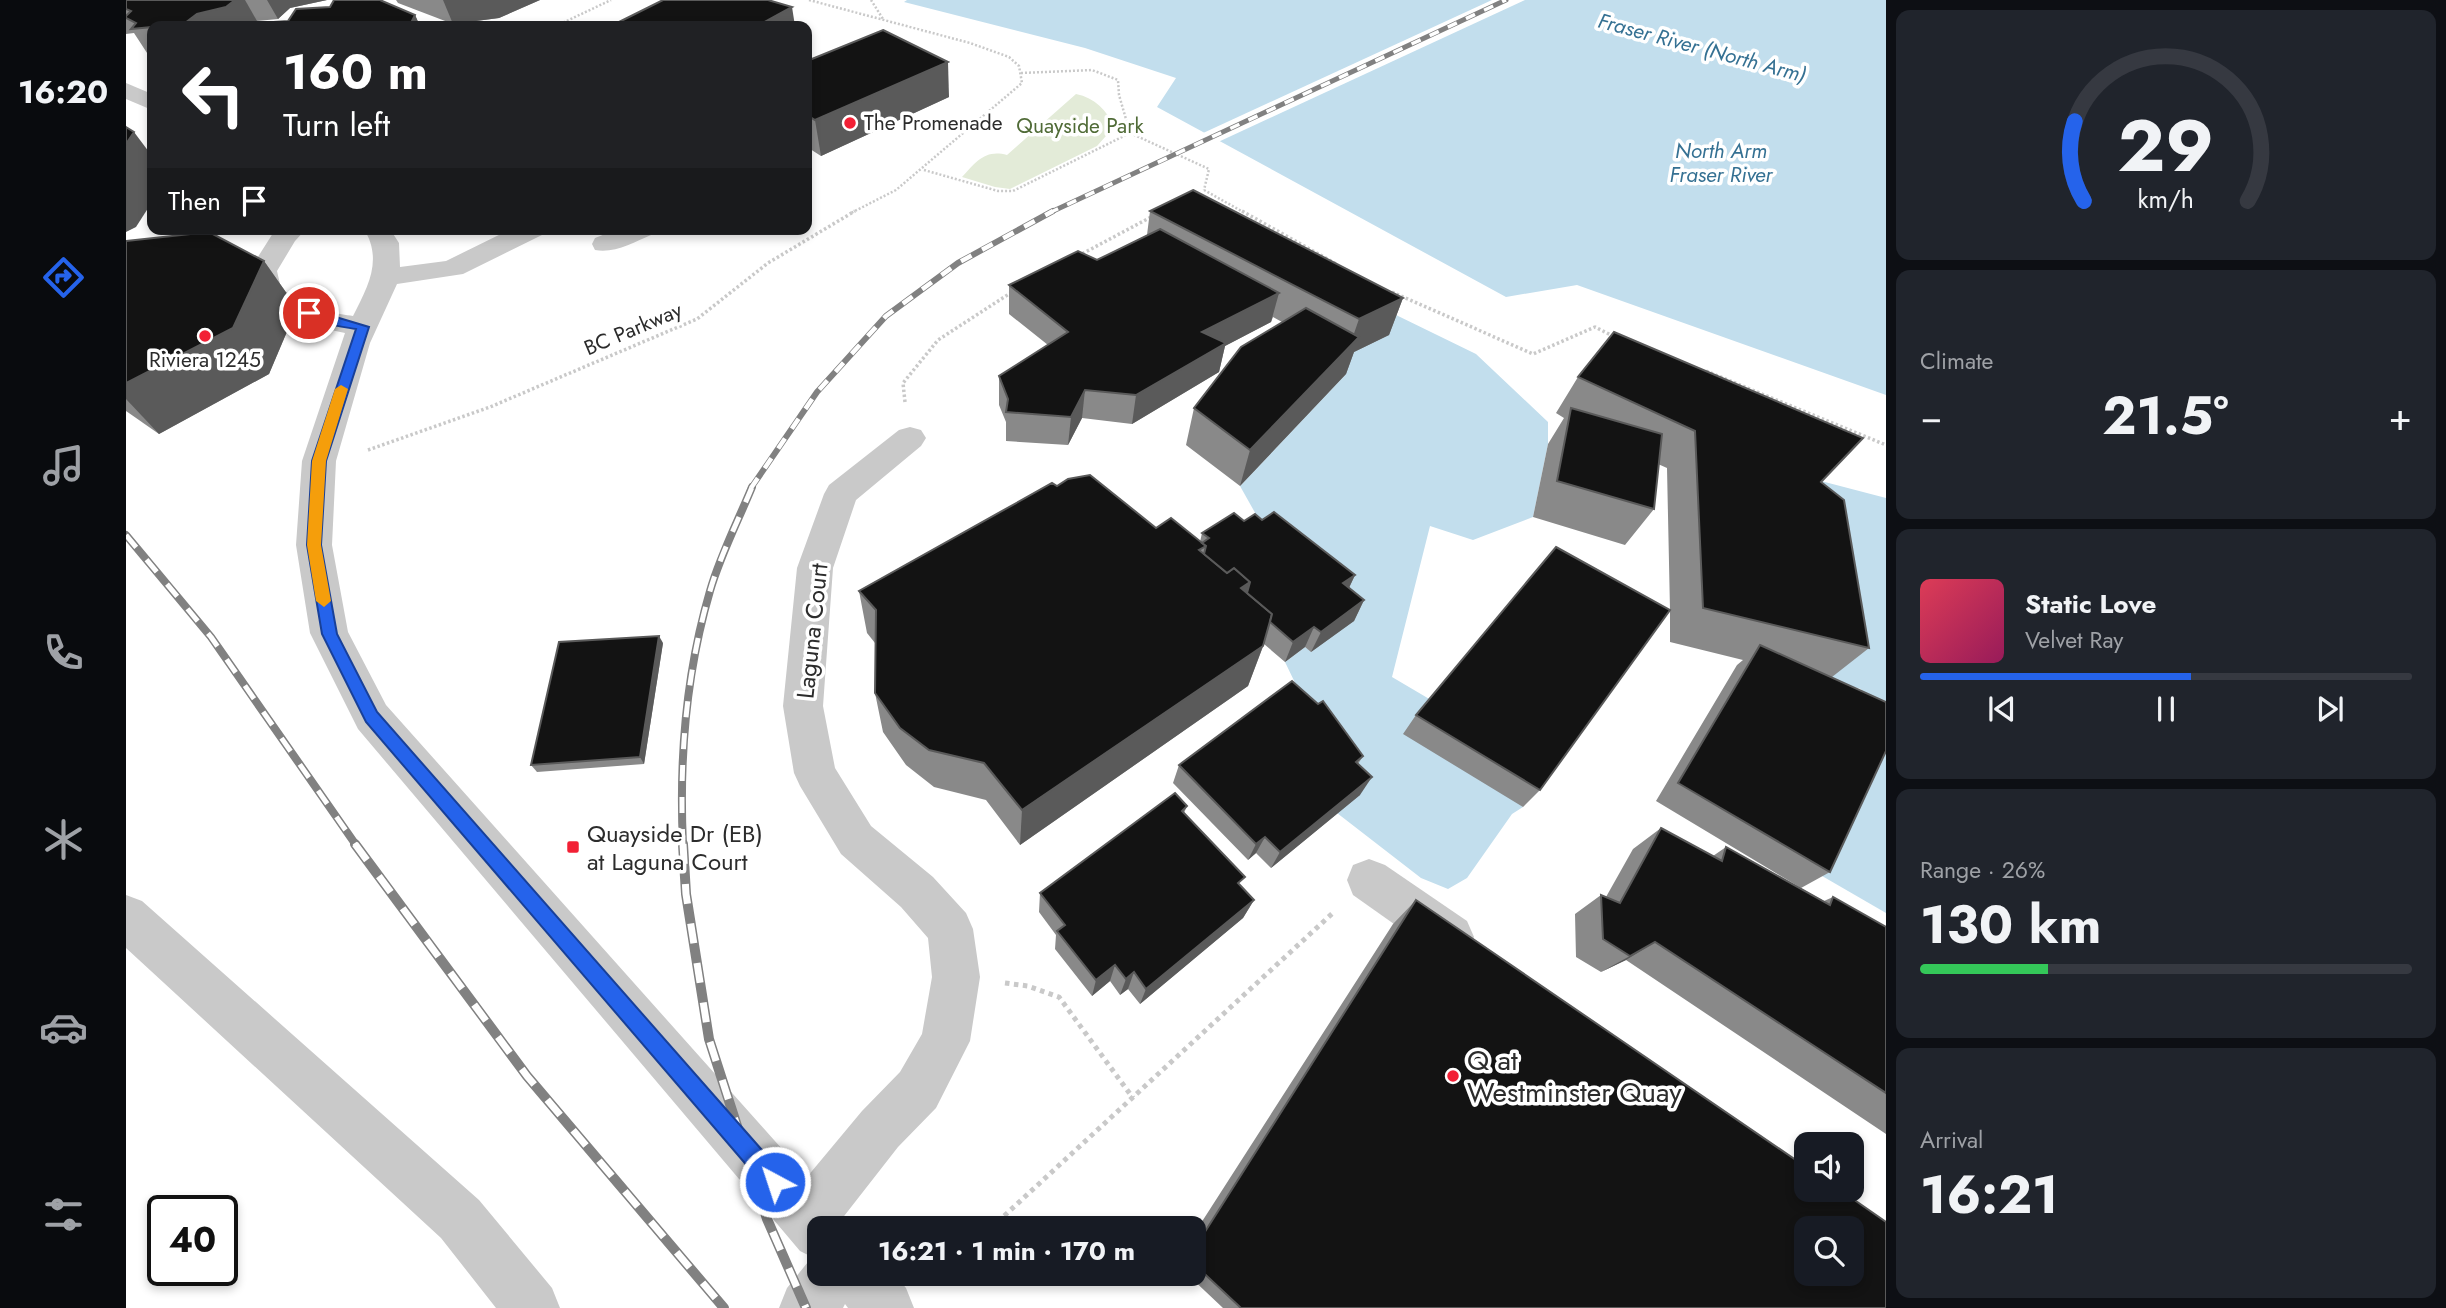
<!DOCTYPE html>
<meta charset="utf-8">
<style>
body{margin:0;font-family:Jost,sans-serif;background:#20242c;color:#f1f3f6;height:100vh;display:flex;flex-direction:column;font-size:26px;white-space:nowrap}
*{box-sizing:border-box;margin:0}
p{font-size:23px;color:#9ea1a6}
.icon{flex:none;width:38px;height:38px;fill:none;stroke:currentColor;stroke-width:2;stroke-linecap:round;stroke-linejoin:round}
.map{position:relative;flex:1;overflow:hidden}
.details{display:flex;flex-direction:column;gap:10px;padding:10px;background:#0d0f14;width:560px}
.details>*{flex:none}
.guide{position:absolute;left:21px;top:21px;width:665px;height:214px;border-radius:14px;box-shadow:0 4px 10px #0003;background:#202124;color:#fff;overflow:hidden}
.tools{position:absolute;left:1668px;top:1132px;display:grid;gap:14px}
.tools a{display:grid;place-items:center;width:70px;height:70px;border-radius:14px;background:#171b24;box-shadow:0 4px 10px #0003;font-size:35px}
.speed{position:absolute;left:21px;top:1195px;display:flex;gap:14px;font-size:35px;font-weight:700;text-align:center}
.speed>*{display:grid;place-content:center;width:91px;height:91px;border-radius:50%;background:#171b24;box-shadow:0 4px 10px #0003;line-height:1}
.speed .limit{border:4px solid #111;border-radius:10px;background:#fff;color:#111}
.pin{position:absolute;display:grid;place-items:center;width:60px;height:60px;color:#fff;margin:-30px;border:4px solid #fff;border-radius:50%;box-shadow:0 2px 7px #0007}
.me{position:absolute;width:77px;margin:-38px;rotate:320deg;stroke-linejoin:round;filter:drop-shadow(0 0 5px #0008)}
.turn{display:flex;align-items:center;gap:24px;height:147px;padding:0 21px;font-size:32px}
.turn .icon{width:91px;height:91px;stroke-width:2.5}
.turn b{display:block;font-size:49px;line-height:60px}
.then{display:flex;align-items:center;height:66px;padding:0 21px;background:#0003;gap:14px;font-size:26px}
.big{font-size:52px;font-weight:700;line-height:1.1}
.details .tile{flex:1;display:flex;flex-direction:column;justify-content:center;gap:10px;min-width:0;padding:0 24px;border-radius:14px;background:#20242c}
.details .dial{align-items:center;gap:0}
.dial svg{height:182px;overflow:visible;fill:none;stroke:#363941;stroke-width:7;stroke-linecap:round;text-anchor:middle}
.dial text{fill:#f1f3f6;stroke:none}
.song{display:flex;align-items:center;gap:21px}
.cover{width:84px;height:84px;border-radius:10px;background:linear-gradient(135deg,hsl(350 70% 55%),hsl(330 70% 35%))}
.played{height:7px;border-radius:4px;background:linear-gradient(90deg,#2563eb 55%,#363941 55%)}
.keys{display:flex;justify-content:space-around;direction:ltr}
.heat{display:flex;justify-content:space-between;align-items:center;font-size:38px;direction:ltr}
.charge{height:10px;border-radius:5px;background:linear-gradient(90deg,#34c759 26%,#363941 0)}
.trip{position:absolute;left:681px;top:1216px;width:399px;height:70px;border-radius:14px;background:#171b24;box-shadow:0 4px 10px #0003;font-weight:700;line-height:70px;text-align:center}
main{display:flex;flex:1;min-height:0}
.tab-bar{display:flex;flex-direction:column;width:126px;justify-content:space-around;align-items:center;background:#090b0e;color:#9ea1a6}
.tab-bar .icon{width:49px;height:49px}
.tab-bar .active{color:#2563eb}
.tab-bar b{font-size:32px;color:#f1f3f6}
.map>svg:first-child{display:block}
.green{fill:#e3ebd8}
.water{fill:#c2deed}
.pier{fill:#fff}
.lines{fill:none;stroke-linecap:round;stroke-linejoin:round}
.path-far2{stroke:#c9c9c9;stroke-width:2.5;stroke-dasharray:2 2;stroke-linecap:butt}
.path-far1{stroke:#c9c9c9;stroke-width:3.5;stroke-dasharray:2.5 2.5;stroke-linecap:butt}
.path{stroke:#c9c9c9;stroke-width:5;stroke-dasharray:4.5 4.5;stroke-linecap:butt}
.minor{fill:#c9c9c9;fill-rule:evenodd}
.rail-far3-casing{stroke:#818181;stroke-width:5}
.rail-far2-casing{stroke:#818181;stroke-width:6}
.rail-far1-casing{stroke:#818181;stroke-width:8}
.rail-casing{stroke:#818181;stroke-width:10}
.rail-far3{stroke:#fff;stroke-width:3.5;stroke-dasharray:10;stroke-linecap:butt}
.rail-far2{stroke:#fff;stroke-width:4.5;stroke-dasharray:12;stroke-linecap:butt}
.rail-far1{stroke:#fff;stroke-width:5;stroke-dasharray:16;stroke-linecap:butt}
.rail{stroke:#fff;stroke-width:7;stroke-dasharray:20;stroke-linecap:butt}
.wall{fill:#898989}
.shaded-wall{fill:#5a5a5a}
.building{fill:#131313;stroke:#5a5a5a;stroke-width:2;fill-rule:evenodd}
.route{fill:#2563eb;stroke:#184099;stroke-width:2}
.slow{fill:#f59e0b}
.poi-dot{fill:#f22035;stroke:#fff;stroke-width:2.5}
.labels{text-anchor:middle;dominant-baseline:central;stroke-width:7;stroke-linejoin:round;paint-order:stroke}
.far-water-label{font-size:21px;font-style:italic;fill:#357193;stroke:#fff}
.far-poi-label{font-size:21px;fill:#2c2c2c;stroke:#fff;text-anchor:start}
.far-park-label{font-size:21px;fill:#506b37;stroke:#fff}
.far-street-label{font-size:21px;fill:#2c2c2c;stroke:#fff}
.street-label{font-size:24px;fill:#2c2c2c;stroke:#fff}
.poi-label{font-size:24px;fill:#2c2c2c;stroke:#fff;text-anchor:start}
.near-poi-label{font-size:28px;fill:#2c2c2c;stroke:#fff;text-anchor:start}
</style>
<main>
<nav class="tab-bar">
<b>16:20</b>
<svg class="icon active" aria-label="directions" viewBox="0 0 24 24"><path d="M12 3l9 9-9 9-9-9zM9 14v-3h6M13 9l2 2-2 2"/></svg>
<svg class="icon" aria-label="music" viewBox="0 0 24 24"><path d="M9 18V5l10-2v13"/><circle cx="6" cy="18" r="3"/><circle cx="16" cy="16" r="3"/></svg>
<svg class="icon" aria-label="phone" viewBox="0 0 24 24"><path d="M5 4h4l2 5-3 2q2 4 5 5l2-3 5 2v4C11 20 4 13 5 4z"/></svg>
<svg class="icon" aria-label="climate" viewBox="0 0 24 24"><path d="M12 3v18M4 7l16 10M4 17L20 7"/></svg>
<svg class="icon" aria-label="car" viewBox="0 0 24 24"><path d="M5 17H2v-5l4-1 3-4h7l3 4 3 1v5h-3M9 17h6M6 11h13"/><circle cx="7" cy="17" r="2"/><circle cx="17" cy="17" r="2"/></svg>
<svg class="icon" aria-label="filters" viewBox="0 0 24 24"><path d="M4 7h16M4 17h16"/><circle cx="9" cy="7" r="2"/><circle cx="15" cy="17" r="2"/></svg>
</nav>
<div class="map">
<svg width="1760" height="1308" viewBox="0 0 1760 1308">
<rect width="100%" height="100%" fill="#fff"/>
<path class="green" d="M950 94C969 98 981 110 988 127L971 146 884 189 869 187 836 177C850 162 859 149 881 155Z"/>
<g class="water">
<polygon points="781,0 1760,0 1760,395 1451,285 1380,297 1031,107 1050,78 959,48 778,2"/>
<polygon points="1268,314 1350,354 1422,422 1422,444 1407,517 1347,540 1304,526 1266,677 1305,700 1397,807 1386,814 1341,878 1322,889 1295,878 1211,813 1187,720 1159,662 1179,647 1186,652 1141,534 1114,486 1220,374 1220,357"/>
<polygon points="1695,481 1760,498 1760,913 1684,869 1751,730 1735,689 1702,680"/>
</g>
<polygon class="pier" points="1366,0 1399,0 1090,143 1075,134"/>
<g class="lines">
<g class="path-far2">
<polyline points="683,0 844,43 883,57 893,66 896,83 770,190 725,213"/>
<polyline points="745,0 757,19"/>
<polyline points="430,26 485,0"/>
<polyline points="895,73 966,70 992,80 993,95 1004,133"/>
<polyline points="1004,133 1083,169 1078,190"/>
<polyline points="798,170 872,191 887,191 1004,133"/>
<polyline points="1078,190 1119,213"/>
</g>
<g class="path-far1">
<polyline points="1116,211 1212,265"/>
<polyline points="952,256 1027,216"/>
<polyline points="1266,292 1407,354 1469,327 1489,337"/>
<polyline points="1580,371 1760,445"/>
<polyline points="779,402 777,383 812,340 886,292"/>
<polyline points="242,450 364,407 571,319 642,263 729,211"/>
</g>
<g class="path">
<polyline points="879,983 902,986 933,997 1007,1098"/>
<polyline points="865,1228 1209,911"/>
<polyline points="806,1283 816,1274"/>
</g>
<g class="minor">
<polygon points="0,83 26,94 26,110 0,99"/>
<polygon points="180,229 169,241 151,271 154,284 150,290 140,292 130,290 123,271 149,230"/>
<path d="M238 229H264L273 243 274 267 320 261 385 229H420L416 235 337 274 271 284 244 343 210 461 206 545 222 632 260 705 681 1177 736 1111 774 1072 796 1034 806 977 802 938 775 907 715 854 674 786 668 773 657 706 671 568 698 494 703 485 773 430 784 427 795 430 800 438 795 446 730 500 707 568 697 706 709 768 745 826 807 877 840 913 847 929 854 977 844 1041 810 1108 772 1147 715 1220 719 1228H693V1274H768L780 1288 788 1308H722L719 1304 717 1308H653L661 1288 686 1257 674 1251 232 729 184 633 170 545 176 461 219 333C195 328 162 320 148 299L152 293C173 288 186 304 205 311 211 314 220 315 227 316 242 286 257 260 238 229Z"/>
<path d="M492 229H529L525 235C508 242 488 254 469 250L466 244 469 238Z"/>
<polygon points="1243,859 1259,865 1341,921 1348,937 1341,953 1325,960 1309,953 1227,895 1221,880 1227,865"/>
<polygon points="0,895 16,901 353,1200 426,1288 434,1308 370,1308 315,1238 0,948"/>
</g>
<g class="rail-far3-casing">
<polyline id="rail-far3" points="923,213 1380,0"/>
</g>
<g class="rail-far2-casing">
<polyline id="rail-far2" points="625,488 691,392 760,316 832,263 927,211"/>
</g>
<g class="rail-far1-casing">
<g id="rail-far1">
<polyline points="0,535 85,637 230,845"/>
<path d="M557 845C553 761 560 673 584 591 594 556 612 521 626 487"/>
</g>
</g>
<g class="rail-casing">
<g id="rail">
<polyline points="229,844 401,1076 598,1308"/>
<polyline points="557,844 560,894 583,1039 641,1219 680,1308"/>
</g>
</g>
<use href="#rail-far3" class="rail-far3"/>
<use href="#rail-far2" class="rail-far2"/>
<use href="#rail-far1" class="rail-far1"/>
<use href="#rail" class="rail"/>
</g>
<g class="wall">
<polygon points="0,0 201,0 164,8 152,19 131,21 124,26 26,26 26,56 23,56 8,33 0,34"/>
<polygon points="270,0 414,0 373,18 327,24 272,3"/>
<polygon points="289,15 294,26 131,26"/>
<polygon points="681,61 823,97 695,156 681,147"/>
<polygon points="1024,211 1277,298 1263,335 1228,352 1220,374 1114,486 1060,445 1068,408 1156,322 1147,317 1145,322 1099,346 1093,372 1006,424 956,418 942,445 880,441 880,422 873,405 873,376 922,345 883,314 883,285 971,260 1021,235"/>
<polygon points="0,241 138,261 171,308 143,374 33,434 0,411"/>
<polygon points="1452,377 1695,482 1743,648 1706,677 1704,872 1675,888 1530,801 1611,665 1617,660 1544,642 1544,610 1414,790 1397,807 1277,734 1290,715 1544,610 1541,468 1532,464 1528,509 1499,545 1407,517 1422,444 1438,418 1430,413"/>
<polygon points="1136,520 1229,575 1223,588 1238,600 1228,621 1185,652 1179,647 1159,662 1138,644 1122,686 894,845 860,800 808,787 780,765 757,732 749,693 749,643 741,633 733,591 1030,528 1074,542 1076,533 1118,521"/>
<polygon points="537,643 518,764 411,772 405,765"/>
<polygon points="1237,756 1232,764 1234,795 1145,868 1130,853 1122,860 1047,783 1053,765"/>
<polygon points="1061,806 1058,813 1114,885 1128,900 1117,918 1014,1004 1002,989 994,995 984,981 966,996 929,949 930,935 913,912 914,893"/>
<polygon points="1535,828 1587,856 1600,847 1698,901 1707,897 1760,927 1760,1134 1500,960 1475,972 1450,957 1449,914 1475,895 1480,897 1507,849"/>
<polygon points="1290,900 1760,1308 1097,1308 1061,1274 1068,1274 1068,1234 1267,924"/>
</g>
<g class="shaded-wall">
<polygon points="109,0 119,0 131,21 124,26 55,26 71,14"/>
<polygon points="141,0 201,0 164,8 152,19"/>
<polygon points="317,0 414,0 373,18 327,24"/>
<polygon points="666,7 669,26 631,26"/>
<polygon points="289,15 294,26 286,26 285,23"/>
<polygon points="822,62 823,97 695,156 689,120"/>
<polygon points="8,132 26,156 26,202 10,227 0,232 0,144"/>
<polygon points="138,261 171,308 143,374 33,434 0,399 0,383"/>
<polygon points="1153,293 1145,322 1099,346 1093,372 1006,424 1010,395 1076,332"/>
<polygon points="1277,298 1263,335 1228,352 1220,374 1114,486 1124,450 1223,348 1233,319"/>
<polygon points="959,390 956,418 942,445 945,417"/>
<polygon points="1229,575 1219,596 1217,583"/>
<polygon points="1124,582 1110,624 1115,588"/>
<polygon points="1238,600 1228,621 1185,652 1195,632"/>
<polygon points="1188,627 1179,647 1159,662 1167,642"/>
<polygon points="533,636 537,643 518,764 514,757"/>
<polygon points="1137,646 1122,686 894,845 896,810"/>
<polygon points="1246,777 1234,795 1145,868 1154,852"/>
<polygon points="1139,837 1130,853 1122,860 1130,844"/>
<polygon points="1128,900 1117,918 1014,1004 1020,989"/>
<polygon points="1529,942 1500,960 1475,972 1504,956"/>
<polygon points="989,965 984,981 966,996 970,980"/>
<polygon points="1008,972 1002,989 994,995 1000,979"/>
</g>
<g class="building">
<polygon points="0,0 109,0 100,7 71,14 55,26 26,26 26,27 5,29 10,23 0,18 0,16 5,11 0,9"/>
<polygon points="208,0 254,0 289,15 285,23 248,26 131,26 133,23 162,21 170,9 204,7"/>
<polygon points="537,0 642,0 666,7 631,26 485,26"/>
<polygon points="757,30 822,62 689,120 681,115 681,61"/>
<polygon points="0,127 8,132 0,144"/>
<polygon points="1067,190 1277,298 1233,319 1024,211"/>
<polygon points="1034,229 1153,293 1076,332 1100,343 1010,395 959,390 945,417 880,412 882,399 873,376 942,332 883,285 952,251 971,260"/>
<polygon points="83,232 138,261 107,328 0,383 0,241"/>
<polygon points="1180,308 1233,337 1124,450 1068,408 1115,347"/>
<polygon points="1488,332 1737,438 1695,482 1718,500 1743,648 1577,608 1569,431 1452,377"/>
<polygon points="1445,408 1536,434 1528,509 1431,481"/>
<polygon points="964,475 1030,528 1045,518 1080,546 1073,550 1101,573 1108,568 1124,582 1115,588 1146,614 1137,646 896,810 858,763 803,750 774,728 749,693 750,610 733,591 926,483 931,486 942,479"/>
<polygon points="1148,512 1229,575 1217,583 1238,600 1195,632 1188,627 1167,642 1144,622 1146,614 1121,593 1124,582 1108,568 1101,573 1078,554 1080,546 1076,543 1083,538 1076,533 1108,513 1118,521 1129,514 1136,520"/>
<polygon points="1430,547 1544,610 1414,790 1290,715"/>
<polygon points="533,636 514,757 405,765 433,642"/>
<polygon points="1634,645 1760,702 1760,751 1704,872 1552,783"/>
<polygon points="1166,681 1192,704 1197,701 1237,756 1230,762 1246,777 1154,852 1139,837 1130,844 1053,765"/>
<polygon points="1049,793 1061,806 1056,811 1119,877 1112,883 1128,900 1020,989 1008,972 1000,979 989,965 970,980 931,931 939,925 914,893"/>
<polygon points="1535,828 1596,861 1600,847 1704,905 1707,897 1760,927 1760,1093 1529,942 1504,956 1477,939 1475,895 1494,903"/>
<path d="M1290 900 1680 1167V1190H1714L1760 1222V1308H1115L1068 1264V1249ZM1680 1228H1726V1274H1680Z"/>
</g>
<path class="route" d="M183 309 243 327 200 461 195 545 211 634 251 712 657 1174 660 1182 657 1190 649 1193 642 1190 240 722 196 634 181 545 186 461 230 329C212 326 191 324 177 313Z"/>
<polygon class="slow" points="215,385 222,389 200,461 195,545 205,601 198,607 190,601 181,545 186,461 209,389"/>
<g class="poi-dot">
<circle cx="724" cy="123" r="7"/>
<circle cx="79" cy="336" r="7"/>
<rect x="440" y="840" width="14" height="14" rx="3.5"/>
<circle cx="1327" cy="1076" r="7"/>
</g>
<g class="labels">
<g class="far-water-label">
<text transform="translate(1576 48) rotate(15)">Fraser River (North Arm)</text>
<text x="1595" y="151">North Arm<tspan x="1595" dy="24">Fraser River</tspan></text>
</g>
<g class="far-poi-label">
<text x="738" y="123">The Promenade</text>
<text x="79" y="360" text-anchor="middle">Riviera 1245</text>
</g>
<g class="far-park-label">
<text x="954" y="126">Quayside Park</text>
</g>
<g class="far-street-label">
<text transform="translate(507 329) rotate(-23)">BC Parkway</text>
</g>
<g class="street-label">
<text transform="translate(686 631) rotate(-84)">Laguna Court</text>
</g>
<g class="poi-label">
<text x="461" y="833">Quayside Dr (EB)<tspan x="461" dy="28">at Laguna Court</tspan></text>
</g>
<g class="near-poi-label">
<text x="1341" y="1060">Q at<tspan x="1341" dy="32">Westminster Quay</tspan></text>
</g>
</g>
</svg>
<div class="tools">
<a><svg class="icon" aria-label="sound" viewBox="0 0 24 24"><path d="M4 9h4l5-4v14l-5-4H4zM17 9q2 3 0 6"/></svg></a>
<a><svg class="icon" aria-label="search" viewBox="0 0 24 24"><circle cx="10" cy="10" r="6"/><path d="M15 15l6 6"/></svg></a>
</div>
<div class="speed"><div class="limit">40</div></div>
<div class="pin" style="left:183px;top:313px;background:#d93025"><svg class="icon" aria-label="arrive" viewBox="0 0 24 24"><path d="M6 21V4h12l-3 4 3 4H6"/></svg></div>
<svg class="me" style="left:649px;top:1182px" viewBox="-20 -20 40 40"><circle r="17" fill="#2563eb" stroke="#fff" stroke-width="3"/><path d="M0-11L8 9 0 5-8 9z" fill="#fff"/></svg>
<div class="trip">16:21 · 1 min · 170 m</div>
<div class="guide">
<div class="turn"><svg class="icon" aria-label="left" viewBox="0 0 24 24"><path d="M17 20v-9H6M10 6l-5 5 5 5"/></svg><div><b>160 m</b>Turn left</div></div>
<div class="then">Then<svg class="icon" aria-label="arrive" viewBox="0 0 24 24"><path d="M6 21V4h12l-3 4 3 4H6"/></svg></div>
</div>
</div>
<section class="details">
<div class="tile dial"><svg viewBox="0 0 100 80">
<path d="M14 69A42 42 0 1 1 86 69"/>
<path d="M14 69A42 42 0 0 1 10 34" stroke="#2563eb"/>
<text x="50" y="56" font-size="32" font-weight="700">29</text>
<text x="50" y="72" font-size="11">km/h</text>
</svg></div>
<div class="tile"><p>Climate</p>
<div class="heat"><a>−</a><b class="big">21.5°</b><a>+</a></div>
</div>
<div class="tile">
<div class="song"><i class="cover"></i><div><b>Static Love</b><p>Velvet Ray</p></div></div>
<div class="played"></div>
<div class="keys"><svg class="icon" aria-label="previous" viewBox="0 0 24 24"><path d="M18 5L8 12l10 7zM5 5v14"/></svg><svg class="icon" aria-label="pause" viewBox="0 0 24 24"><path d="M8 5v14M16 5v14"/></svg><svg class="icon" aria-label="next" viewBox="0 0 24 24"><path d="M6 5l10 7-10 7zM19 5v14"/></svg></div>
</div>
<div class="tile"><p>Range · 26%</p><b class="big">130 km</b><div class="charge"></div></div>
<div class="tile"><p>Arrival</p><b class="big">16:21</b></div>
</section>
</main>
